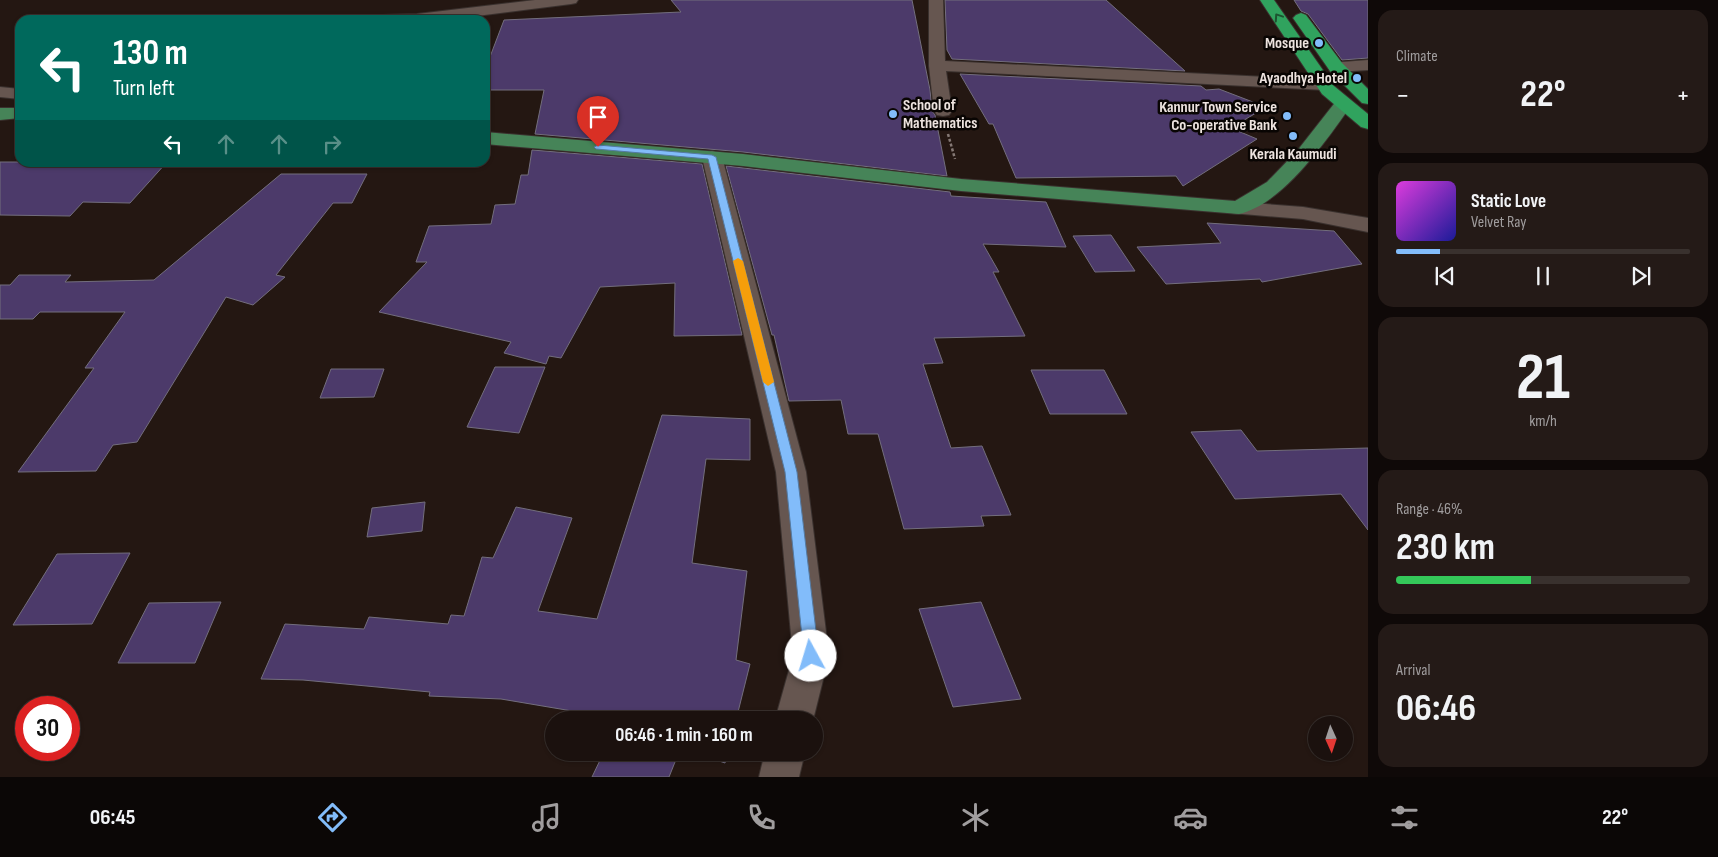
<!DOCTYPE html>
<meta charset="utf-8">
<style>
body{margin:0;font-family:"Sofia Sans Condensed",sans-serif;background:#241a17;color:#f1f3f6;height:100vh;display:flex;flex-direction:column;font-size:19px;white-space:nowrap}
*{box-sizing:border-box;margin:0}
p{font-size:16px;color:#a09d9e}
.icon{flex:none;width:28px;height:28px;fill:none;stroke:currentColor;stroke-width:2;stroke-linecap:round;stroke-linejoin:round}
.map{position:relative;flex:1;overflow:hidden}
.sheet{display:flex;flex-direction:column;gap:10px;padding:10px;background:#0f0908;width:350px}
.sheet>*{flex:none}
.top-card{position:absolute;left:15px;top:15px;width:475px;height:152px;border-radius:15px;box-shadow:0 1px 4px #0004,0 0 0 1px #39312e;background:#00695c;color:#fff;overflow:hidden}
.needle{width:32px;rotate:177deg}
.controls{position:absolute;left:1308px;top:716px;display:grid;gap:10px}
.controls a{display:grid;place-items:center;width:45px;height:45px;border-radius:50%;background:#1b110e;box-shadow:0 1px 4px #0004,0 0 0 1px #39312e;font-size:25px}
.speed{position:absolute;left:15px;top:696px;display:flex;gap:10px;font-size:25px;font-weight:700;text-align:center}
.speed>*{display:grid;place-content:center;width:65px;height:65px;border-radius:50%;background:#1b110e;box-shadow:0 1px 4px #0004,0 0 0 1px #39312e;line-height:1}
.speed .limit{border:8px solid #d22;background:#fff;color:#111}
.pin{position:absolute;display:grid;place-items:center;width:42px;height:42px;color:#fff;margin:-51px -21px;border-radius:50% 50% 50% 0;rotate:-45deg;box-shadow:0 0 5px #0007}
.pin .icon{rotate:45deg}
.me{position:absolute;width:55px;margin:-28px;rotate:354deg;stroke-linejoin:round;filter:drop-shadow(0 0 4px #0008)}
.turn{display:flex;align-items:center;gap:18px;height:105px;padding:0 15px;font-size:22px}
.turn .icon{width:65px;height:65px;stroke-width:2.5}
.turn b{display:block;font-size:35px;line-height:42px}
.lanes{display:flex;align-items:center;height:48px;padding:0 15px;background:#0003;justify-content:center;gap:25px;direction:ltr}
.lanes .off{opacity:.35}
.big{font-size:38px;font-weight:700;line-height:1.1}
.sheet .tile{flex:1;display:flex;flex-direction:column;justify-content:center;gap:8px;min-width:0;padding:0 18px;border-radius:15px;background:#241a17}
.sheet .dial{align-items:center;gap:0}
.dial b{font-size:65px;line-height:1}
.song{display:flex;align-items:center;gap:15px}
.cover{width:60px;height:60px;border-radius:8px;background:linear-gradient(135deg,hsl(300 70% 55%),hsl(240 70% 35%))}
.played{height:5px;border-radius:2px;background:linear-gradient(90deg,#82bcfa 15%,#39312e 15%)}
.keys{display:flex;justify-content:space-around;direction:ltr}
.heat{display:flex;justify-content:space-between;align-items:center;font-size:28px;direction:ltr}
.charge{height:8px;border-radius:4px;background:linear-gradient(90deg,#34c759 46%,#39312e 0)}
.trip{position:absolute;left:545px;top:711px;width:278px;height:50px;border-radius:25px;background:#1b110e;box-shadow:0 1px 4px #0004,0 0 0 1px #39312e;font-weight:700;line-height:50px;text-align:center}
.menu{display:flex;height:80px;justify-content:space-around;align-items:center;background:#0b0706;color:#a09d9e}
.menu .icon{width:35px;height:35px}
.menu .on{color:#82bcfa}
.menu b{font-size:22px;color:#f1f3f6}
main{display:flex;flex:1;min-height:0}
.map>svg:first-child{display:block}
.building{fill:#4c3a6a;stroke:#736e7d}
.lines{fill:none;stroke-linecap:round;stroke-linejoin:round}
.minor-casing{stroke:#3a312e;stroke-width:2}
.major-casing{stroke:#3a312e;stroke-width:2}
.highway-casing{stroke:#3a312e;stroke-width:2}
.path{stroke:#857975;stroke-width:2.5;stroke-dasharray:3 2;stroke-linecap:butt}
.minor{fill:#665650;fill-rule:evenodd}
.major{fill:#468458;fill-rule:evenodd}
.highway{fill:#30a35e;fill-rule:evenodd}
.oneway{stroke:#1c5430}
.route{fill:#82bcfa;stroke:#547aa2}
.slow{fill:#f59e0b}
.poi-dot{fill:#82bcfa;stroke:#090503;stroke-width:2}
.labels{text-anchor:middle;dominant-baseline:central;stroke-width:5;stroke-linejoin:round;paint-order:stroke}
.far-poi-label{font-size:16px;font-weight:bold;fill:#ede3df;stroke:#090503;text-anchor:end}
</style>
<main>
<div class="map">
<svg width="1368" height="777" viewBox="0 0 1368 777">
<rect width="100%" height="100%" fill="#241712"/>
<g class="building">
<polygon points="671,0 912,0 930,90 932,111 935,115 947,176 743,152 535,134 544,90 485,90 485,70 504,20 681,12"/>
<polygon points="945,0 1106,0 1185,71 952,59 947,50"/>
<polygon points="1294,0 1368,0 1368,58 1342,60 1308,14 1301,11"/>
<polygon points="960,74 1201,86 1206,90 1219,89 1266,107 1231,128 1257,139 1183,186 1176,176 1016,178 993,124 989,124"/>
<polygon points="532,150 702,164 742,335 674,336 675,283 600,287 561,358 549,356 546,364 504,353 511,342 379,312 427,262 416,262 429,226 491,224 495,205 515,204 521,175 528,175"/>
<polygon points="0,162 167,162 130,203 83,202 70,216 0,215"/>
<polygon points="726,166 950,192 951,196 1046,202 1066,247 983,244 999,272 993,272 1025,336 934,338 943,363 923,364 951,448 982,446 1011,515 981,516 984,526 904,529 878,434 848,434 841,400 789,401 774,335 772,335"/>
<polygon points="281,174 367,174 352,203 333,203 276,275 285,277 253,305 226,297 137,442 113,445 96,471 18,472 94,368 85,368 125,312 40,312 33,319 0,319 0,285 10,285 19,275 71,275 65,282 154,280"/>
<polygon points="1207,223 1334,231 1362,264 1262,282 1260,279 1166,284 1137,247 1221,243"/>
<polygon points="1111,235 1135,271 1095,272 1073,236"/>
<polygon points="495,367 545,367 519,433 467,427"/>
<polygon points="331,369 384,369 374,397 320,398"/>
<polygon points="1031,370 1104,370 1127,414 1050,414"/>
<polygon points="662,415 750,419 750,460 706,459 692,563 747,571 736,660 750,664 736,720 582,720 584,713 501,699 429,696 430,692 303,680 261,679 285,624 364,629 369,617 448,624 451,615 464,616 482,557 493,558 516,507 572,518 538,611 597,619"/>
<polygon points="1241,430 1257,451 1368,448 1368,530 1341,494 1235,499 1191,432"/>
<polygon points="425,502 422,531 367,537 372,508"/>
<polygon points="130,553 92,624 13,625 57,554"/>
<polygon points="221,602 195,663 118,663 149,603"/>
<polygon points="981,602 1021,699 953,707 919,609"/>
<polygon points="604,752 679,752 669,777 592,777"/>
<polygon points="693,752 728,752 725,763"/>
</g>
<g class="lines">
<g class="minor-casing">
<g id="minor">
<polygon points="535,0 578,0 576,3 571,4 445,20 374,20 377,17 382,15 417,14"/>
<polygon points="929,0 943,0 945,61 1325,80 1331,81 1334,85 1331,89 1325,90 946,71 952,111 949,115 943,116 937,115 934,111 929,66"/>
<polygon points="242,15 250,17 253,20 234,20 237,17"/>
<polygon points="1368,60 1368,70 1336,72 1330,71 1328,67 1330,63"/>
<polygon points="0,87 20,89 20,99 0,97"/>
<polygon points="712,151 719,153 722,157 806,472 829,656 813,720 775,720 793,656 776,472 702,157 705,153"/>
<polygon points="1239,202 1303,207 1368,218 1368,232 1303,219 1231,213 1228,208 1231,203"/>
<polygon points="765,752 805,752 799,777 759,777"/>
</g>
</g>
<g class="major-casing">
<g id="major">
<path d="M1343 99 1349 100 1352 104C1327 140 1283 204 1239 214L961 191 743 166 485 144V132L743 154 961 179 1235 201 1267 182 1297 151 1337 100Z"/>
<polygon points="0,108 20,108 20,118 0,120"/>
</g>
</g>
<g class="highway-casing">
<g id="highway">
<polygon points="1260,0 1274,0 1334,86 1368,114 1368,129 1361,127 1322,94"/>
<polygon points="1301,13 1306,15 1342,63 1368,89 1368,104 1362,103 1330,71 1293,18 1296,15"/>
</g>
</g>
<polyline class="path" points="948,134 955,159"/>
<use href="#minor" class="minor"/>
<use href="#major" class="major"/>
<use href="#highway" class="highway"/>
</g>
<defs><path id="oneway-chevron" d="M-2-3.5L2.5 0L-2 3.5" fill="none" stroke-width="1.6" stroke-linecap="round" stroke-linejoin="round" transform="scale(1.25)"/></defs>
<use class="oneway" href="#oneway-chevron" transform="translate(1278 17) rotate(-124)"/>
<polygon class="route" points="598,145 712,155 716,157 797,472 819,656 817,661 811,664 806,661 804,656 785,472 708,159 596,149 594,147"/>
<polygon class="slow" points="738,258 743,261 774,382 768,386 763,382 733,261"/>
<g class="poi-dot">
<circle cx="1319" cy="43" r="5"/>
<circle cx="1357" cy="78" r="5"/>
<circle cx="893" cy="114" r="5"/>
<circle cx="1287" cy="116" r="5"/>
<circle cx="1293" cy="136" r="5"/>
</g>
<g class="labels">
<g class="far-poi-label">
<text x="1309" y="43">Mosque</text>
<text x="1347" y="78">Ayaodhya Hotel</text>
<text x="903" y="105" text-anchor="start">School of<tspan x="903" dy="18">Mathematics</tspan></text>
<text x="1277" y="107">Kannur Town Service<tspan x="1277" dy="18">Co-operative Bank</tspan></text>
<text x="1293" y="154" text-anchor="middle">Kerala Kaumudi</text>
</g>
</g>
</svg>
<div class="controls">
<a><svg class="needle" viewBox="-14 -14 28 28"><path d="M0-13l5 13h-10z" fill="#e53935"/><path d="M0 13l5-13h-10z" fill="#a09d9e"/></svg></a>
</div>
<div class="speed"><div class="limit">30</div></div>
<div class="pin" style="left:598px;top:147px;background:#d93025"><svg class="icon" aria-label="arrive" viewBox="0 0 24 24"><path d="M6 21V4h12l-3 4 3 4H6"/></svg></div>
<svg class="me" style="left:811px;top:656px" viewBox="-20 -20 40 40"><circle r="19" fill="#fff"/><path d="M0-13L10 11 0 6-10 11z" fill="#82bcfa"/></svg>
<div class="trip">06:46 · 1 min · 160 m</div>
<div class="top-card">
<div class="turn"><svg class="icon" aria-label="left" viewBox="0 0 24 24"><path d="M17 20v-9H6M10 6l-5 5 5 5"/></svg><div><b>130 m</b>Turn left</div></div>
<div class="lanes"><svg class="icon" aria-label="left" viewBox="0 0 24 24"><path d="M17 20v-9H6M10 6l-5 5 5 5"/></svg><svg class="icon off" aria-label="ahead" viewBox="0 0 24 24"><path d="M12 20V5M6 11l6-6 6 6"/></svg><svg class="icon off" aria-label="ahead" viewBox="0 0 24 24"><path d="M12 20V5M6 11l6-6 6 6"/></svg><svg class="icon off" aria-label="right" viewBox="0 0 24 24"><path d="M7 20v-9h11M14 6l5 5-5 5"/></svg></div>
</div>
</div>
<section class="sheet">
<div class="tile"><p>Climate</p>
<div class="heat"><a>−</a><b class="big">22°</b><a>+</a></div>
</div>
<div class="tile">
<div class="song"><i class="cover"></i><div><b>Static Love</b><p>Velvet Ray</p></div></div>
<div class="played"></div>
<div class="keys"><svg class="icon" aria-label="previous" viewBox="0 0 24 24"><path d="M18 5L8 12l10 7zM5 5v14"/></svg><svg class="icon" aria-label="pause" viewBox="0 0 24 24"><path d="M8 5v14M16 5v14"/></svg><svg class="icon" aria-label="next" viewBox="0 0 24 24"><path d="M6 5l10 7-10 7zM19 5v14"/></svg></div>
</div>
<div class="tile dial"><b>21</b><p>km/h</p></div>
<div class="tile"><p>Range · 46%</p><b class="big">230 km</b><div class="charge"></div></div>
<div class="tile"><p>Arrival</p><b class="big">06:46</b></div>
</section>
</main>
<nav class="menu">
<b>06:45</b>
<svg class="icon on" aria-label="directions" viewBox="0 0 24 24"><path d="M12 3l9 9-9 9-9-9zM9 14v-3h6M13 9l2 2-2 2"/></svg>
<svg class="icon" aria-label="music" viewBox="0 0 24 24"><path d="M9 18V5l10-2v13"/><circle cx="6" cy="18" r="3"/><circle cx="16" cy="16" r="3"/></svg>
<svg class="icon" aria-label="phone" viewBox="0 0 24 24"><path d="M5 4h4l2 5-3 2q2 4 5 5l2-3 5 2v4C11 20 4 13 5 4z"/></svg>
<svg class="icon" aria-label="climate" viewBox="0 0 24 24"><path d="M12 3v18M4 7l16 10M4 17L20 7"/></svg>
<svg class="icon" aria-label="car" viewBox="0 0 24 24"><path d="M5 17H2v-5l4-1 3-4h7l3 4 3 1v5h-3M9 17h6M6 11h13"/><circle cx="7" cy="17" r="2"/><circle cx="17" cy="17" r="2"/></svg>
<svg class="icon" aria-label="filters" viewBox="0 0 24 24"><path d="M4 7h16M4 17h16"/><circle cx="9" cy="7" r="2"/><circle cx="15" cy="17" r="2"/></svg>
<b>22°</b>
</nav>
